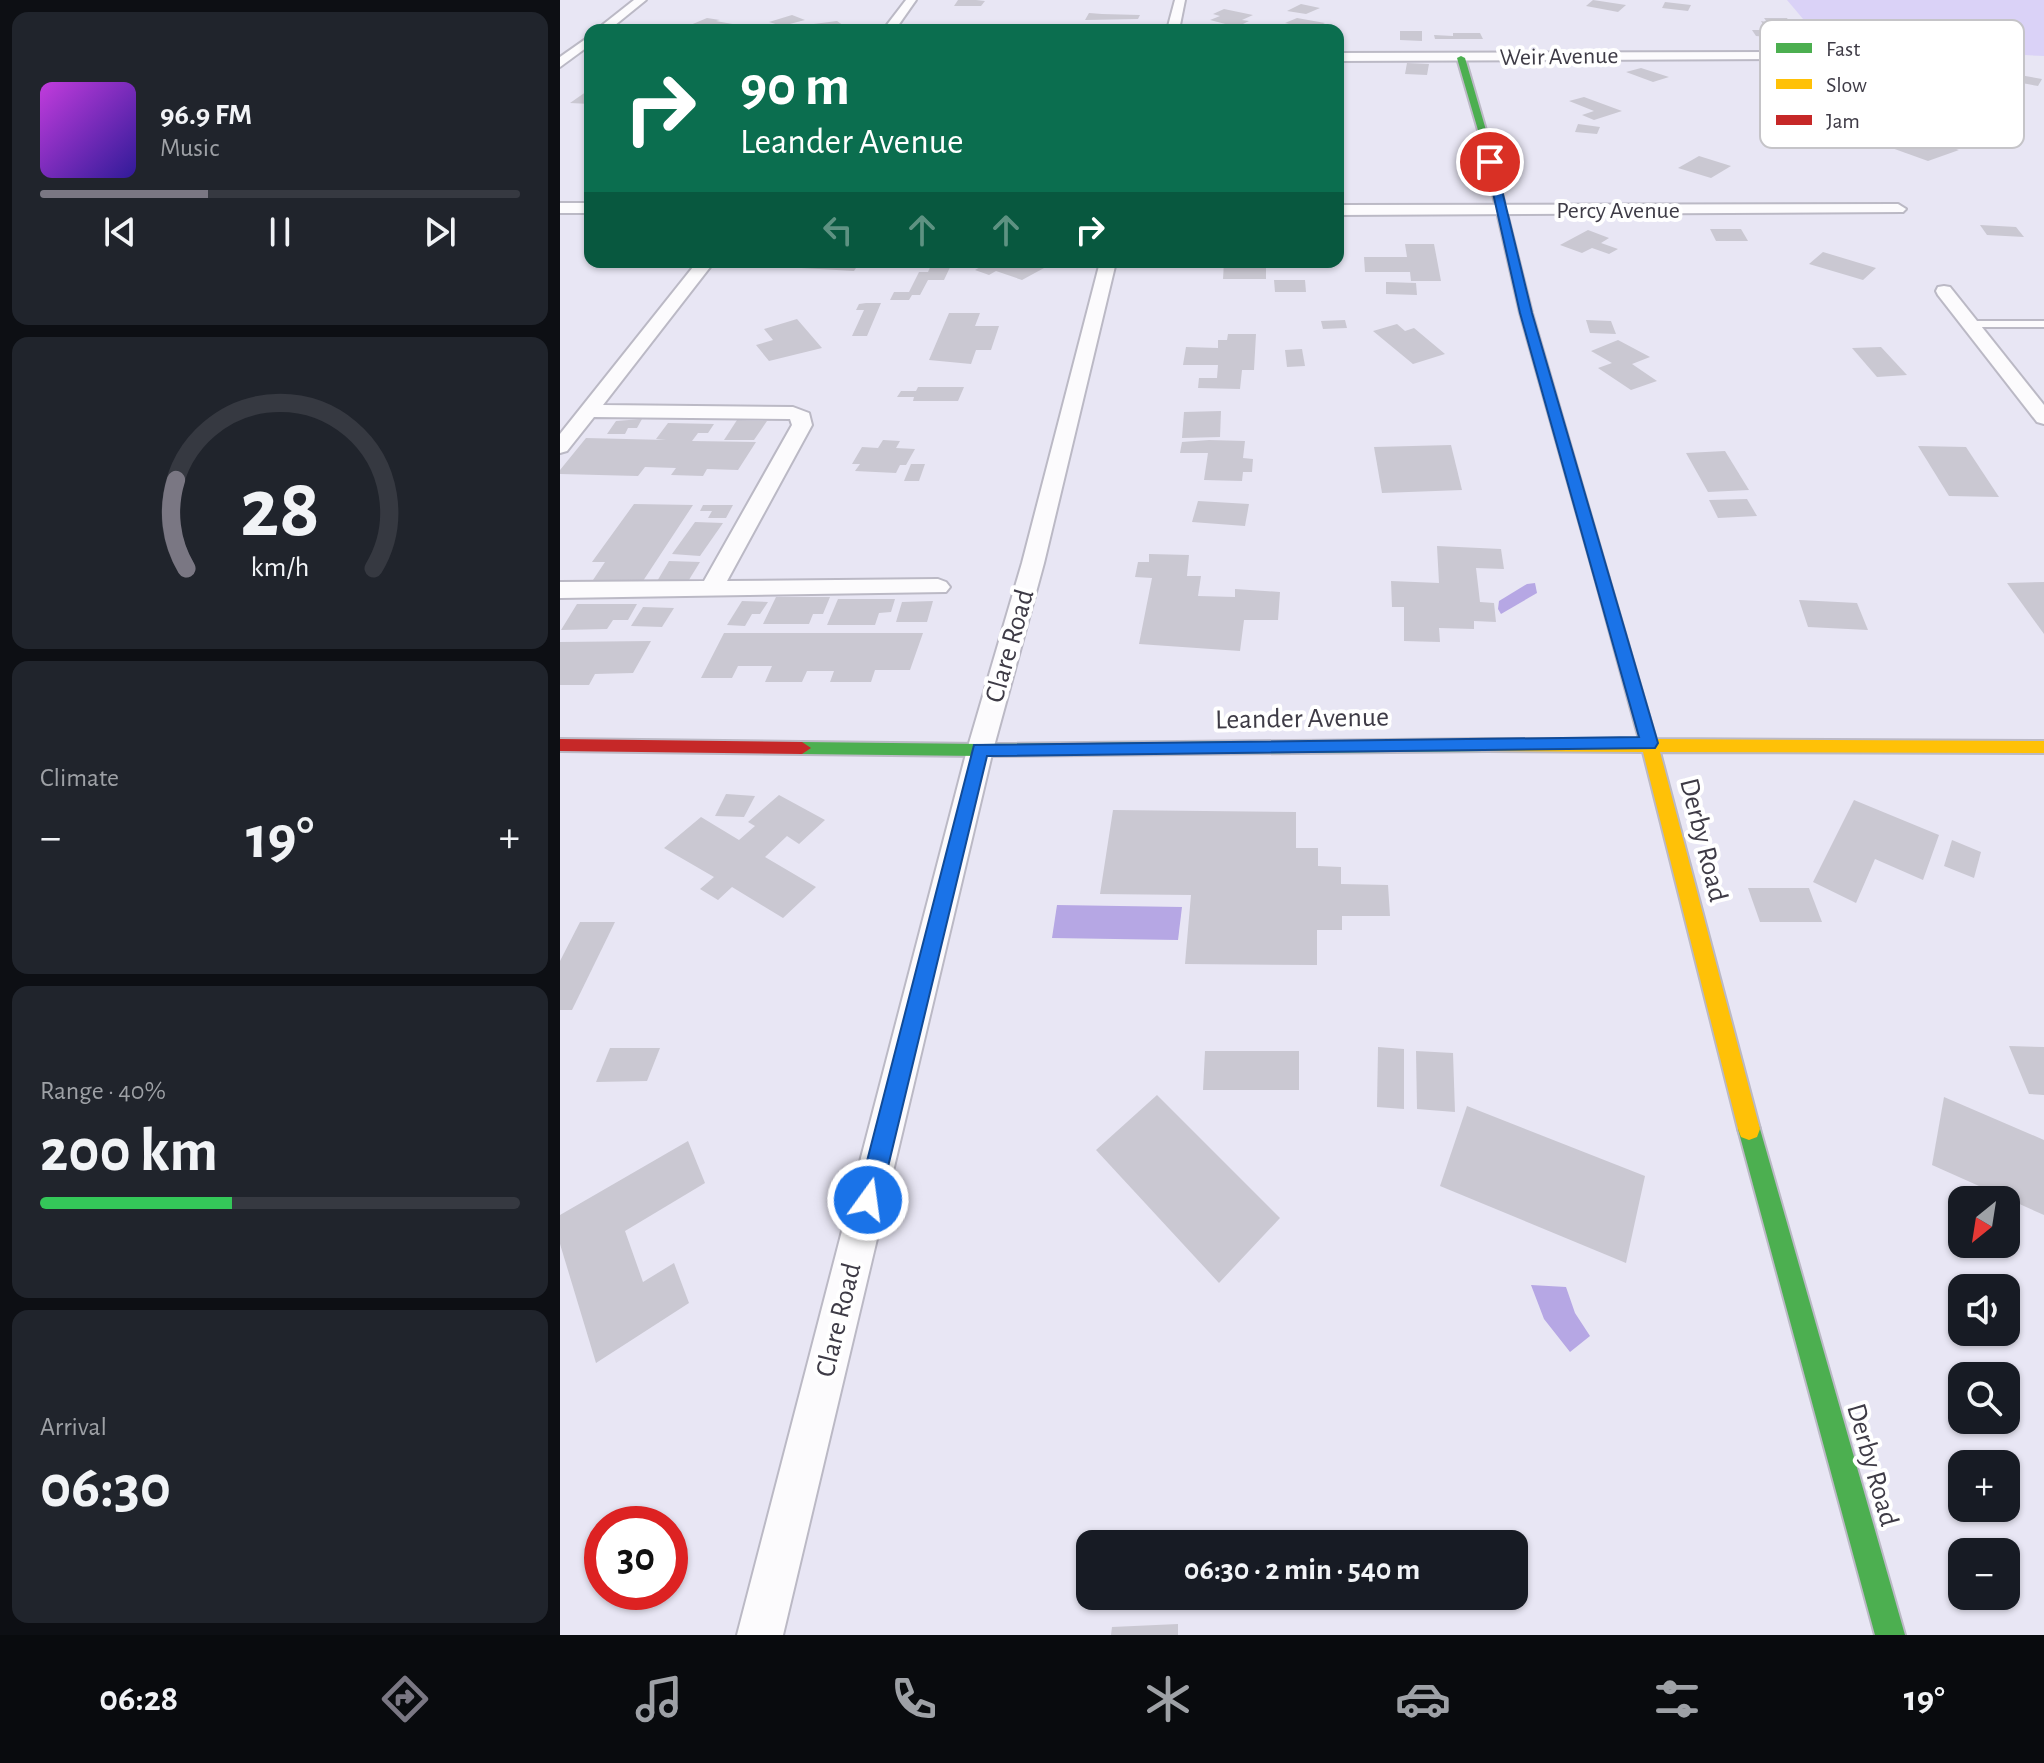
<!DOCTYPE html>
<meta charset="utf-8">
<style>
body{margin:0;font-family:"Alegreya Sans",sans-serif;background:#20242c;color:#f1f3f6;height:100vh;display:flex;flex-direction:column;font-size:30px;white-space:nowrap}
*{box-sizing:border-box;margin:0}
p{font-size:26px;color:#9ea1a6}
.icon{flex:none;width:44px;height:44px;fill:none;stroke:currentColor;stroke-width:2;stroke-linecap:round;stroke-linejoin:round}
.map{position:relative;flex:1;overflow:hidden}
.panel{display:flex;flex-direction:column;gap:12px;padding:12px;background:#0d0f14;width:560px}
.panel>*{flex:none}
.guide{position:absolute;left:24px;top:24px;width:760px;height:244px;border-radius:16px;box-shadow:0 2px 6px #0004;background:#0b6e4f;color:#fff;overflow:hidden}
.needle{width:52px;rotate:210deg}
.fabs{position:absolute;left:1388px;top:1186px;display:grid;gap:16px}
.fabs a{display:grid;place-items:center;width:72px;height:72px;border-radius:16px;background:#171b24;box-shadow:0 2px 6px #0004;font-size:40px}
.speed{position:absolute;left:24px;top:1506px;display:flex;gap:16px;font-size:40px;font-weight:700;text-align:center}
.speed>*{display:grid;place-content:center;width:104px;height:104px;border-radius:50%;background:#171b24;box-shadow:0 2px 6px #0004;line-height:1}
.speed .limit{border:12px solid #d22;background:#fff;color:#111}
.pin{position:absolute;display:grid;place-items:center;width:68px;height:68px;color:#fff;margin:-34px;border:4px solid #fff;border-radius:50%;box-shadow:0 2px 8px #0007}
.me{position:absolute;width:88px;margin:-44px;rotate:14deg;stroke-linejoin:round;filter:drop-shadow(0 0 6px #0008)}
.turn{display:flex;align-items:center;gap:28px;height:168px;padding:0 24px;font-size:36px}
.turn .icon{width:104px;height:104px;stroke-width:2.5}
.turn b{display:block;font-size:56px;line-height:68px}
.lanes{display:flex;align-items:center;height:76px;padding:0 24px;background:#0003;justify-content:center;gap:40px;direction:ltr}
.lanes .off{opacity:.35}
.big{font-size:60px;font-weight:600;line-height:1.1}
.panel .widget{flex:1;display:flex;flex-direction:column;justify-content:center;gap:12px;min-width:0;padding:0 28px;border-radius:16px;background:#20242c}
.panel .dial{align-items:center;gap:0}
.dial svg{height:208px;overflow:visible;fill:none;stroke:#363941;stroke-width:7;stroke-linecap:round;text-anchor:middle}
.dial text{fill:#f1f3f6;stroke:none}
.song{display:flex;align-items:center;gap:24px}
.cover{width:96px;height:96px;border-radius:12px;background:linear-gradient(135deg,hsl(290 70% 55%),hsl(250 70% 35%))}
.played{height:8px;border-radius:4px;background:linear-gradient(90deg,#7a7783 35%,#363941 35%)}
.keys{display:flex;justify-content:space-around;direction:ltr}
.heat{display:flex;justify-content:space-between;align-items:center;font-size:44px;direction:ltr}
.charge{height:12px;border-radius:6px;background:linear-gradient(90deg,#34c759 40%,#363941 0)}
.trip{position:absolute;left:516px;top:1530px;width:452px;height:80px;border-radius:16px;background:#171b24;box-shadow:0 2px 6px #0004;font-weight:600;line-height:80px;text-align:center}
.tabs{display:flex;height:128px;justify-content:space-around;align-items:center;background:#090b0e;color:#9ea1a6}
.tabs .icon{width:56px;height:56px}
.tabs .current{color:#7a7783}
.tabs b{font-size:36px;color:#f1f3f6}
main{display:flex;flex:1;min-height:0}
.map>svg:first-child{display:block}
.green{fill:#dad2f7}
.water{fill:#b6a7e4}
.building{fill:#cac8d2}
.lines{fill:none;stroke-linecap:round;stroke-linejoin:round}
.lane-casing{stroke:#bbb9c5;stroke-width:4}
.street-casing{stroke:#bbb9c5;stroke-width:4}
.fast-casing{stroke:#bbb9c5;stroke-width:4}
.slow-casing{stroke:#bbb9c5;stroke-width:4}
.jam-casing{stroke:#bbb9c5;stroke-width:4}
.lane{fill:#fcfbfd;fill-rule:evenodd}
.street{fill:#fcfbfd;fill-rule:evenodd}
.fast{fill:#4caf50;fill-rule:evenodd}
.slow{fill:#ffc107;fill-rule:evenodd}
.jam{fill:#c62828;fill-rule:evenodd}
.route{fill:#1a73e8;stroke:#114b97;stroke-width:2}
.labels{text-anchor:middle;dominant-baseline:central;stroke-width:8;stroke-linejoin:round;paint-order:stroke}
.far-street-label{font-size:24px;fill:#3e3b46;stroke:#fff}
.street-label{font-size:28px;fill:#3e3b46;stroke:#fff}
.key{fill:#fff;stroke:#c5c4c8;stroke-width:2}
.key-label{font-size:22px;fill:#3e3b46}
</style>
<main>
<section class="panel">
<div class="widget">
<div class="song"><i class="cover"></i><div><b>96.9 FM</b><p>Music</p></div></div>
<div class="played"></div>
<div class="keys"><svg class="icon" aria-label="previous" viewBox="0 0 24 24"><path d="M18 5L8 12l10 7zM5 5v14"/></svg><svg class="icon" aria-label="pause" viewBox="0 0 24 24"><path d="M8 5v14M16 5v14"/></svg><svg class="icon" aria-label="next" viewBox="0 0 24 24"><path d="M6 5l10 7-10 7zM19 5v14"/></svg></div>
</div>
<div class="widget dial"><svg viewBox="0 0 100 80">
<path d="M14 69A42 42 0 1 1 86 69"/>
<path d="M14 69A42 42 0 0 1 10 35" stroke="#7a7783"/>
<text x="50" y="56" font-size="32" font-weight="700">28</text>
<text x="50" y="72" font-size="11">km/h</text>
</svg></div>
<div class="widget"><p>Climate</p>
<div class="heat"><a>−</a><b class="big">19°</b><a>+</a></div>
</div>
<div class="widget"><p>Range · 40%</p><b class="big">200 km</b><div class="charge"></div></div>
<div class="widget"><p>Arrival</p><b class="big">06:30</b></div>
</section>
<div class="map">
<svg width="1484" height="1635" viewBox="0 0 1484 1635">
<rect width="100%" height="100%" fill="#e8e6f4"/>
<polygon class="green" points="1227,0 1484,0 1484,56 1265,45"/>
<g class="water">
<polygon points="975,583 977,593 941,614 938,609 939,601 967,584"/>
<polygon points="497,905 622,907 618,940 492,938"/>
<polygon points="971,1285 1006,1287 1015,1313 1030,1336 1010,1352 984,1319"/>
</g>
<g class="building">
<polygon points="398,0 416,0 425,1 421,6 394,6"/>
<polygon points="1033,0 1066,5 1058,12 1026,6"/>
<polygon points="1105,2 1131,5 1128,11 1102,8"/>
<polygon points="741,4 760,8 746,14 727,11"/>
<polygon points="664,9 693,15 682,20 689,21 677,27 650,20 660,16 653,14"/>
<polygon points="529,13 542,14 580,15 578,19 525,20"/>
<polygon points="232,15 245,20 222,26 209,22"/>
<polygon points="147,18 160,20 156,21 178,25 165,30 128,26"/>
<polygon points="737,18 765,23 761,25 774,28 741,30 746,28 725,23"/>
<polygon points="1204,18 1227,18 1232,26 1218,26 1227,39 1196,36 1192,30 1206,30 1201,21 1207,22"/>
<polygon points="277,21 290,30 253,30 246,25"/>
<polygon points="840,31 862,31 862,41 840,40"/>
<polygon points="893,33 920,33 923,39 875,39 874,35 893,36"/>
<polygon points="847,63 869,64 867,75 845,74"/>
<polygon points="1413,67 1482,79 1478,86 1408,73"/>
<polygon points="1081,68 1109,77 1093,82 1066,72"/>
<polygon points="30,89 30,104 10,103"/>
<polygon points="1024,97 1062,111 1034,120 1022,115 1034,111 1009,101"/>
<polygon points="1018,124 1040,127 1037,134 1015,132"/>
<polygon points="1360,136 1399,150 1368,161 1329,147"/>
<polygon points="1139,156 1171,166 1151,178 1118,168"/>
<polygon points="1420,225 1456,227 1464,237 1427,235"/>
<polygon points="1150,229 1181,229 1188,241 1156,241"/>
<polygon points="1028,230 1049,238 1041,243 1058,249 1049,254 1032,248 1022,253 1000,245"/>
<polygon points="845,244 874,244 881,281 851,281 850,272 805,272 804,257 847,257"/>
<polygon points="1263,252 1316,268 1303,280 1249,264"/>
<polygon points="227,262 300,262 294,271 224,267"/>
<polygon points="412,262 466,262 484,268 462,280 436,271 429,275 415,270 422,266"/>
<polygon points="664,262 706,262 706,279 663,279"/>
<polygon points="372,263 392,263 384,280 368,280 360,295 352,295 349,300 330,300 334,292 349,292 359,272 368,272"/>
<polygon points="714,280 745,280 746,292 715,292"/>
<polygon points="826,282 856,283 857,295 826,294"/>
<polygon points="306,303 321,303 307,336 292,336 304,310 296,310 299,304"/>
<polygon points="389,313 420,313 415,326 439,326 431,350 416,350 411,364 369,360"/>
<polygon points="237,319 262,348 209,361 196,345 213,340 204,329"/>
<polygon points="785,320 787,328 763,329 761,321"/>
<polygon points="1026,320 1051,321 1056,334 1030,333"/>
<polygon points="837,324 845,331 854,328 885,354 853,364 813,331"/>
<polygon points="668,334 696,334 694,370 682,370 680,389 638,388 639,378 657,378 658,365 623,365 626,347 658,348 658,340 667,340"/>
<polygon points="1058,340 1090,357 1072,364 1097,381 1071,390 1038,368 1052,363 1031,351"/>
<polygon points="1321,347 1347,375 1317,377 1292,348"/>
<polygon points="742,349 745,366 727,367 725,350"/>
<polygon points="358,387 404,387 398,401 353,401 354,397 337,397 341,391 356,391"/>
<polygon points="661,411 660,437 622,438 624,412"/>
<polygon points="82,419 77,428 68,428 65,434 47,434 56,421"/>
<polygon points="177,420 207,421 194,440 164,440"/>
<polygon points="108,423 154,424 148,433 138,433 132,441 196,442 178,470 147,469 143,476 111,475 116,468 85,467 78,476 0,474 0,470 26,438 106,440 96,439"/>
<polygon points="323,440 340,441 336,448 355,449 346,465 340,465 336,473 295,471 300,464 292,464 302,447 318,448"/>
<polygon points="649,440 685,441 683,458 693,459 692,472 683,472 682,481 644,480 648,453 620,453 622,442"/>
<polygon points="891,445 902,490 822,493 814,447"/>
<polygon points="1358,446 1406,447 1439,497 1389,496"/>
<polygon points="1165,451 1189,490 1148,492 1126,453"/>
<polygon points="351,464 365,464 359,481 344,481"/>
<polygon points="1187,499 1197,516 1158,518 1149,500"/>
<polygon points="638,501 689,504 685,526 632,522"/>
<polygon points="74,504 133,505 83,581 33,580 45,562 32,562"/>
<polygon points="143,505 173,505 166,518 148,518 152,511 140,511"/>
<polygon points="135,522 163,523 140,556 112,554"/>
<polygon points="877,546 941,549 944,569 916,568 920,602 934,603 936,622 914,621 914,629 879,628 880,642 844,641 844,607 832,607 831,581 879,583"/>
<polygon points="589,554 629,555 627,576 641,576 638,596 675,597 675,589 720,592 718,620 684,620 680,651 579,644 592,578 575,577 578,562 589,562"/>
<polygon points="109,561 140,562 127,583 96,583"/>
<polygon points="1484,582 1484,634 1447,583"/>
<polygon points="216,597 270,597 263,614 253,614 249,624 203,624"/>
<polygon points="278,599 335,599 331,612 319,613 315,625 267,625"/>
<polygon points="1239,600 1297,603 1308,630 1248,627"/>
<polygon points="182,601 208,602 200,614 192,614 185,626 167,625"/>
<polygon points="373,601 367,622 336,622 342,602"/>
<polygon points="17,604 77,604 68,620 53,620 47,629 1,630"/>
<polygon points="83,607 114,608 102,627 71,626"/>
<polygon points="164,633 363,633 350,670 315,670 311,682 270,682 274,671 247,671 242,682 205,682 212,666 178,666 172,678 141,678"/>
<polygon points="91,641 73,673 35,674 29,685 0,685 0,642"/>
<polygon points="166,794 195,796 184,817 155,816"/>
<polygon points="219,795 265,820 239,844 227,836 205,857 256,887 223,918 172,887 158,900 140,889 154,877 104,848 141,817 179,840 195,826 188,822"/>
<polygon points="1294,800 1379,835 1363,880 1315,859 1296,903 1253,882"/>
<polygon points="553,810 736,812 736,848 758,848 758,866 781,867 781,884 828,885 830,916 782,916 782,930 757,930 757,965 625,964 631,895 540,894"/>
<polygon points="1392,840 1421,852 1414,878 1384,866"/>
<polygon points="1188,888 1249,888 1262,922 1200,922"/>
<polygon points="20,922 55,922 12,1010 0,1010 0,961"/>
<polygon points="1449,1046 1484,1047 1484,1095 1469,1094"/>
<polygon points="818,1047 844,1049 844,1109 817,1107"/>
<polygon points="50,1048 100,1048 87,1081 36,1082"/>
<polygon points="645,1051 739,1051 739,1090 643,1090"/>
<polygon points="856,1051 893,1053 895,1112 857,1109"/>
<polygon points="597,1095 720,1218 659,1283 536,1150"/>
<polygon points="1384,1097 1484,1140 1484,1215 1372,1165"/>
<polygon points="907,1106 1085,1176 1066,1263 880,1186"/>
<polygon points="128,1141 145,1183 65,1231 83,1282 114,1263 129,1303 36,1363 0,1244 0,1215"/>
<polygon points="618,1624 618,1635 551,1635 552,1627"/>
</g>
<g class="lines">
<g class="lane-casing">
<polygon id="lane" points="1484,321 1484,327 1410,327 1406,324 1410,321"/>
</g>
<g class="street-casing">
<g id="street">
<polygon points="74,0 86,0 49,30 36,30"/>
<polygon points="346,0 356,0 335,30 323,30"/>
<polygon points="615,0 625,0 619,30 607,30"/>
<polygon points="30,36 30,45 0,67 0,57"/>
<polygon points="1224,52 1226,55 1220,59 778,61 778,53"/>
<rect x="0" y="203" width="30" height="10"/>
<polygon points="1338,204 1346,209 1343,212 778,215 778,205"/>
<polygon points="137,262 154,262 43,405 233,407 249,413 252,425 167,581 378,579 386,582 390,587 386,592 0,598 0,582 144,581 232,425 230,419 34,417 7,451 0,453 0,434"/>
<polygon points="540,262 556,262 484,563 433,750 223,1635 177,1635 407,750 462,563"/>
<polygon points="1384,286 1390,287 1484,405 1484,424 1477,422 1378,295 1376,291 1378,287"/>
</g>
</g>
<g class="fast-casing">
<g id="fast">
<polygon points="901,56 905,58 928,137 972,313 1049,578 1047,581 1037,581 1035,578 960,313 920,137 897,58"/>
<polygon points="927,739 936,745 927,751 420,756 242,754 233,748 242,742 420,744"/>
<polygon points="1189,1118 1197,1121 1200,1129 1345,1635 1315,1635 1178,1129 1181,1121"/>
</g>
</g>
<g class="slow-casing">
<polygon id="slow" points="1042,573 1049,578 1096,739 1484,741 1484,753 1100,752 1200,1129 1197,1137 1189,1140 1181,1137 1178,1129 1083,752 927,751 918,745 927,739 1079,739 1035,578"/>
</g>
<g class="jam-casing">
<polygon id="jam" points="0,739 242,742 251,748 242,754 0,751"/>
</g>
<use href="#lane" class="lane"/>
<use href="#street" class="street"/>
<use href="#fast" class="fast"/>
<use href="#slow" class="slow"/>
<use href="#jam" class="jam"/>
</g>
<polygon class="route" points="930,159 935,162 972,313 1098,743 1095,748 427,756 320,1200 317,1209 308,1212 300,1209 297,1200 414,745 1079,737 960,313 926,162"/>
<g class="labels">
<g class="far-street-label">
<text transform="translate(999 57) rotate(-1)">Weir Avenue</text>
<text x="1058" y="211">Percy Avenue</text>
</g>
<g class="street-label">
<text transform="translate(450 646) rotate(-74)">Clare Road</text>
<text transform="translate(742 719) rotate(-1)">Leander Avenue</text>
<text transform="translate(1143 840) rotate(76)">Derby Road</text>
<text transform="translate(279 1320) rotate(-76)">Clare Road</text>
<text transform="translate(1312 1465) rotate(74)">Derby Road</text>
</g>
</g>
<rect x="1200" y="20" width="264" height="128" rx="12" class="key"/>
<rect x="1216" y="43" width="36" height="10" fill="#4caf50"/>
<rect x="1216" y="79" width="36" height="10" fill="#ffc107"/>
<rect x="1216" y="115" width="36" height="10" fill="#c62828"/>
<g class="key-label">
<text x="1266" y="56">Fast</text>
<text x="1266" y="92">Slow</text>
<text x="1266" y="128">Jam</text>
</g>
</svg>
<div class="fabs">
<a><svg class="needle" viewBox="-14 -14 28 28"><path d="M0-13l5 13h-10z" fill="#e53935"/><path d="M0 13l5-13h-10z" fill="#9ea1a6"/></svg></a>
<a><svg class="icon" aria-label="sound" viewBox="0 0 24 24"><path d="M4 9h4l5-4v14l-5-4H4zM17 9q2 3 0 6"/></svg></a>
<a><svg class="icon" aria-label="search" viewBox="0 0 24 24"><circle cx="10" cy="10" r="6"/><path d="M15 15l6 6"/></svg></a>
<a>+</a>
<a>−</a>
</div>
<div class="speed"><div class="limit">30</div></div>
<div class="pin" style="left:930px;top:162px;background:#d93025"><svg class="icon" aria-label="arrive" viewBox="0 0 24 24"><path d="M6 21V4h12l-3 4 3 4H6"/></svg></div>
<svg class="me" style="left:308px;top:1200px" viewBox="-20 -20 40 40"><circle r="17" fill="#1a73e8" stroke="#fff" stroke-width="3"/><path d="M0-11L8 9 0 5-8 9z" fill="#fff"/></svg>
<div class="trip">06:30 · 2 min · 540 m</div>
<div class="guide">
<div class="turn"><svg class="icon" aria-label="right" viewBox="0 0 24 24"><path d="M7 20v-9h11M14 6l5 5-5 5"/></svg><div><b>90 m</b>Leander Avenue</div></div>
<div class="lanes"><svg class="icon off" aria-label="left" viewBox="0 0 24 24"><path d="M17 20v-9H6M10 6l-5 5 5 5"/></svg><svg class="icon off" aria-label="ahead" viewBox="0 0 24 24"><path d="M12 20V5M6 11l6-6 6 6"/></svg><svg class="icon off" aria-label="ahead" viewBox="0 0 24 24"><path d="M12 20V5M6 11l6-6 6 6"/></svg><svg class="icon" aria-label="right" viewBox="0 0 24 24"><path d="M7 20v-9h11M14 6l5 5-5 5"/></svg></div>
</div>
</div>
</main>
<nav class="tabs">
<b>06:28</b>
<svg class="icon current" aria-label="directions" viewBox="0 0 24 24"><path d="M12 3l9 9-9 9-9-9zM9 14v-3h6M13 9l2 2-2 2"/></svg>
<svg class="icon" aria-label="music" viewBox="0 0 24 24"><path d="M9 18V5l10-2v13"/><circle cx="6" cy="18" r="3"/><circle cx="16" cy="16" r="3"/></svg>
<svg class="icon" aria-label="phone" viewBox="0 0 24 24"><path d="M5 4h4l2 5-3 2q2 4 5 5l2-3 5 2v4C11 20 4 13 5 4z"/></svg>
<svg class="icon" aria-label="climate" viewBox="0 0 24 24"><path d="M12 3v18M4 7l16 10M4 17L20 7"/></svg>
<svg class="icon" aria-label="car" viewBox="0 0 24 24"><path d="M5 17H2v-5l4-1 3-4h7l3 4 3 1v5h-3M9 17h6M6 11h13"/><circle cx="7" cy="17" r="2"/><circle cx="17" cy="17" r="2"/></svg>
<svg class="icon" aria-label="filters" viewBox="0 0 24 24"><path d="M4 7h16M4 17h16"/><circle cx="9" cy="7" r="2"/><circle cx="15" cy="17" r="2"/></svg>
<b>19°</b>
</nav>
